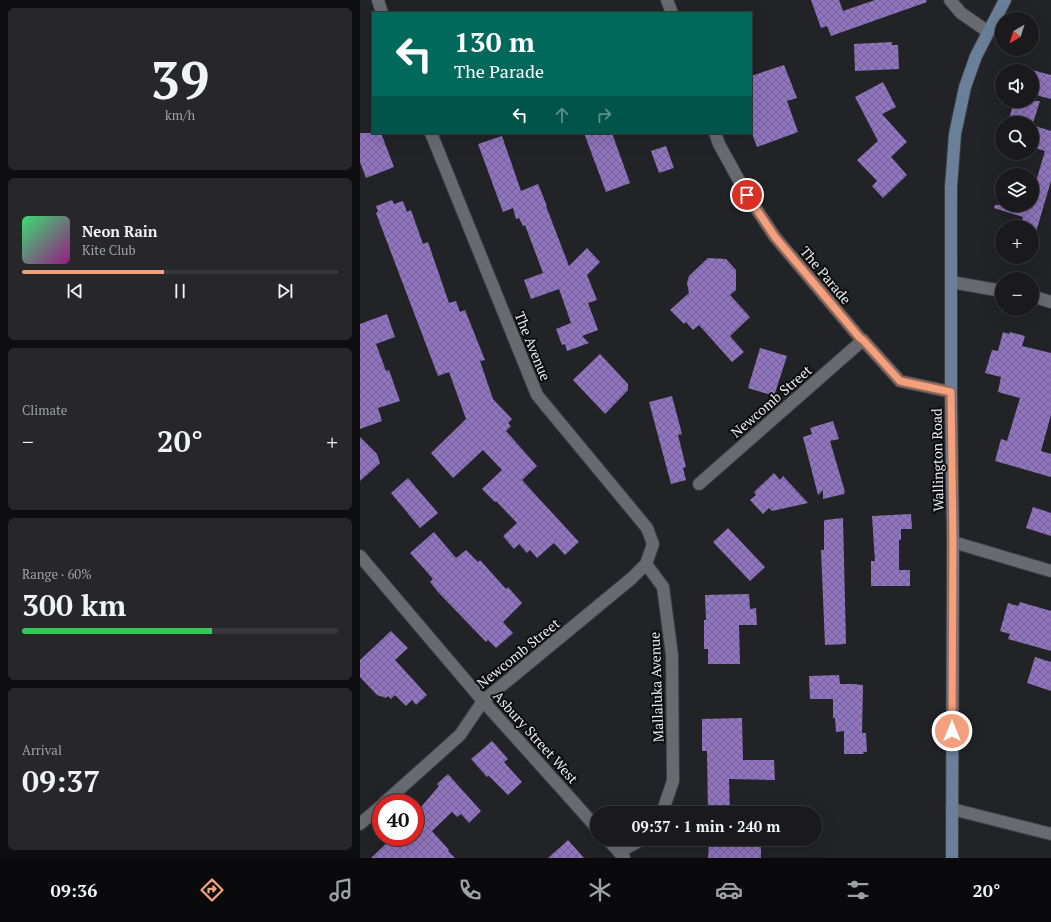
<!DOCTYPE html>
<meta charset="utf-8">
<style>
body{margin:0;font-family:"PT Serif",serif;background:#27272a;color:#f1f3f6;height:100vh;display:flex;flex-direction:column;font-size:15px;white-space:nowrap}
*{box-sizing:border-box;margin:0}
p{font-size:13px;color:#9fa1a4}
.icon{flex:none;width:22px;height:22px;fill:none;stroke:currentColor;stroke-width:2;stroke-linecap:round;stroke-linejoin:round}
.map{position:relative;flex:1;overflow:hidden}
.details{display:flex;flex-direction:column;gap:8px;padding:8px;background:#0e0e10;width:360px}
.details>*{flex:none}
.hud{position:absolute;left:12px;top:12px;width:380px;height:122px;border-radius:0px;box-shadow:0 4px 16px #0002,0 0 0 1px #38383b;background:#00695c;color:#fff;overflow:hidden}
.needle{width:26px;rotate:219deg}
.buttons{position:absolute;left:635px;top:12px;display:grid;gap:8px}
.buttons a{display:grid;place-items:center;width:44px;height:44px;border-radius:50%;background:#1a1a1d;box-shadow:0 4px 16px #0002,0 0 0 1px #38383b;font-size:20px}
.speed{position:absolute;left:12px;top:794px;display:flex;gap:8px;font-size:20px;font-weight:700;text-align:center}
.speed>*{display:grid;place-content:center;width:52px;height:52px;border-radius:50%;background:#1a1a1d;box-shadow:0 4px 16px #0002,0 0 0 1px #38383b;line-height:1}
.speed .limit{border:6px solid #d22;background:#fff;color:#111}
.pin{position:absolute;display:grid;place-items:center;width:34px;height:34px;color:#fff;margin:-17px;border:2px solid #fff;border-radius:50%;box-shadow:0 1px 4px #0007}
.me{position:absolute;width:44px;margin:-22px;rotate:0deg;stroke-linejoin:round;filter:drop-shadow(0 0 3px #0008)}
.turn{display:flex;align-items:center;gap:14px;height:84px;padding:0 16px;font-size:18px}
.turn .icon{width:52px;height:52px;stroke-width:2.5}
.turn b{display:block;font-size:28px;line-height:34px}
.lanes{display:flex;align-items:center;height:38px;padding:0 16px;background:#0003;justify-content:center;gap:20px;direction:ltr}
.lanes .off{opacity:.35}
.big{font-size:30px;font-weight:800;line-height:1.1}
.details .widget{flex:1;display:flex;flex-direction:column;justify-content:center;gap:6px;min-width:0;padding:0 14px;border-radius:6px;background:#27272a}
.details .dial{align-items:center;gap:0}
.dial b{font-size:52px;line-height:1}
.song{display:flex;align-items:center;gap:12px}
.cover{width:48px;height:48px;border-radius:6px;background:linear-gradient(135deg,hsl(140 70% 55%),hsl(310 70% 35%))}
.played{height:4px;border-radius:2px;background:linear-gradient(90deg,#f2a07e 45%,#38383b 45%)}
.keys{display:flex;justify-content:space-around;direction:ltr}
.heat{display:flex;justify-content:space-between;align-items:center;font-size:22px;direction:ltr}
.charge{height:6px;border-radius:3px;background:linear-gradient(90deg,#34c759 60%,#38383b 0)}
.trip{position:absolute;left:230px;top:806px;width:232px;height:40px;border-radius:20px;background:#1a1a1d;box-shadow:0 4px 16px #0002,0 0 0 1px #38383b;font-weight:800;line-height:40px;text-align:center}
.dock{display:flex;height:64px;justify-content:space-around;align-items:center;background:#0a0a0c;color:#9fa1a4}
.dock .icon{width:28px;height:28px}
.dock .selected{color:#f2a07e}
.dock b{font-size:18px;color:#f1f3f6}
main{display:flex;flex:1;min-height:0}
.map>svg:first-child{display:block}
.building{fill:url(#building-cross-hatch)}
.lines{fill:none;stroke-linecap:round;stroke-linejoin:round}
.street-casing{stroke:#3c3d41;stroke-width:14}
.secondary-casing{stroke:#3c3d41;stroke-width:14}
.street{stroke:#696a6f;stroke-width:12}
.secondary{stroke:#6a809a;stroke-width:12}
.route-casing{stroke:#9d6852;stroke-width:10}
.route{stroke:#f2a07e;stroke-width:7}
.labels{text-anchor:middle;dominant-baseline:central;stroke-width:4;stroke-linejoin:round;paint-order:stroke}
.street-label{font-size:14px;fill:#ebecef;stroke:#0c0c0e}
</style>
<main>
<section class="details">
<div class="widget dial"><b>39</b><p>km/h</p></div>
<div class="widget">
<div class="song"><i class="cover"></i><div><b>Neon Rain</b><p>Kite Club</p></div></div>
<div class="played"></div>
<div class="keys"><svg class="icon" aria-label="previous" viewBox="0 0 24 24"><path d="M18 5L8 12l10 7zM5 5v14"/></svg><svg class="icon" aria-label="pause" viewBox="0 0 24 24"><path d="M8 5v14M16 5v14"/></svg><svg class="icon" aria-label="next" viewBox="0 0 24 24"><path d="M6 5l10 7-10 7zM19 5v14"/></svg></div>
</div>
<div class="widget"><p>Climate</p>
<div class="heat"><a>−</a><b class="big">20°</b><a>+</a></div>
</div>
<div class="widget"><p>Range · 60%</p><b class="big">300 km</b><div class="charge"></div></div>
<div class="widget"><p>Arrival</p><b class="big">09:37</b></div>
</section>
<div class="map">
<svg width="691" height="858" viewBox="0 0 691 858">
<defs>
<pattern id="building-cross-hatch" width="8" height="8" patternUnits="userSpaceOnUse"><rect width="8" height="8" fill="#9074bf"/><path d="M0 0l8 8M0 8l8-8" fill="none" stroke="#72628f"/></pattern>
</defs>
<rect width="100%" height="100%" fill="#222327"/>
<g class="building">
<polygon points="451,0 479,0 483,11 515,0 566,0 567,2 471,36 467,26 461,28"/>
<polygon points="532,42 532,45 538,45 539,69 495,71 494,44"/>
<polygon points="424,65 437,98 427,101 438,132 397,147 391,131 391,76"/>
<polygon points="672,70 691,75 691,99 672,94"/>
<polygon points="523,82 536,107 522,114 547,142 531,157 547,175 523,198 512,186 517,181 497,160 518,141 495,97"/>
<polygon points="654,101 680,101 673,123 648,123"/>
<polygon points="672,125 691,131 691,181 676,232 672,231 672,227 661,225 663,217 634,208 635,205 672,205 672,195 685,151 672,147"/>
<polygon points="0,133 21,133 34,167 6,178 0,162"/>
<polygon points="224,133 252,133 270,183 246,192"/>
<polygon points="142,136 161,191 178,184 187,206 186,206 209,266 227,248 240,262 227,275 237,300 228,303 238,330 222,336 229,343 207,351 205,344 202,345 196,329 211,323 199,289 171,299 164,280 183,273 165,225 163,226 159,218 156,219 153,208 143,212 118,144"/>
<polygon points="306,146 314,168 299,173 291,151"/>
<polygon points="32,200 34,204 43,201 47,212 51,210 63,244 68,242 89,303 96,301 100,312 105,310 125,360 120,361 133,399 152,419 148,423 151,426 146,431 177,466 162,480 219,542 205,555 194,543 177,558 170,550 167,553 159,544 154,549 143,536 157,523 136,501 135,502 122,489 142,470 123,450 93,478 71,453 106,419 89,372 78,376 16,213 18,212 16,206"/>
<polygon points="348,258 366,259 376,270 376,290 370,295 390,317 370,336 384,352 372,362 339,325 333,330 326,322 324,324 310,310 329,293 327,283 329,276"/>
<polygon points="27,314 35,337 16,344 26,371 29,370 40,401 18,408 22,421 0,429 0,324"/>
<polygon points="643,332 649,334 650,332 665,336 662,346 691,353 691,415 681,451 691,454 691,477 635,461 641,439 647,441 660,398 638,392 641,377 625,373 632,350 638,351"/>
<polygon points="400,348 427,356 414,396 388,388"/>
<polygon points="240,354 268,384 268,390 245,414 213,380"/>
<polygon points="312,396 322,434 318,435 326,467 323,468 326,480 311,484 289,402"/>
<polygon points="473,421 479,439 470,441 485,492 484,494 463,499 463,490 458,495 443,437 452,434 450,428"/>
<polygon points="0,437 17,454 20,463 0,481"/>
<polygon points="414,473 420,480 423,476 448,503 412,511 409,508 403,514 390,500 396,495 394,492"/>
<polygon points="48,478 78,513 60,528 31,493"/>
<polygon points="673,507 691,513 691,536 666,528"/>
<polygon points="551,514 552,529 541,529 541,540 539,540 539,570 550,570 550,586 511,586 511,561 515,561 512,516"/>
<polygon points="483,518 486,644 465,645 461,550 464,550 464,520 466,522 465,520"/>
<polygon points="368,528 405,567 390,581 353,542"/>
<polygon points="74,532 96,558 106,550 118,562 120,560 146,589 148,587 162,603 143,622 153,633 136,648 128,640 126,642 78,592 70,582 73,579 50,553"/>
<polygon points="389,594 390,609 396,608 397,625 379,625 380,664 348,664 348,649 344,649 344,620 346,620 345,595"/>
<polygon points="660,602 691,611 691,651 648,639 650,634 640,631 648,603 658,606"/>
<polygon points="31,631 48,648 35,660 67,695 56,705 52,700 46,706 35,695 31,699 28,696 26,698 17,695 0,677 0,660"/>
<polygon points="675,657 691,662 691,691 667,683"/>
<polygon points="479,675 480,684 493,684 503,685 502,733 506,733 507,752 503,752 504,754 484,754 484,731 476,732 475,718 473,718 473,699 450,699 449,676"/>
<polygon points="382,718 383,760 414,760 415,780 369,779 370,813 348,813 347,751 342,751 342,719"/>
<polygon points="132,741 148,759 144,762 162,782 148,795 129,776 127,777 111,759"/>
<polygon points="88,774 121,811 109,823 101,814 97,817 92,812 72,831 89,850 88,851 95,858 11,858 30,840 37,847 48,837 55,837 55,814 79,786 77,784"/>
<polygon points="208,840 224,858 188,858"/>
<polygon points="349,844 401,846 401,858 348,858"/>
</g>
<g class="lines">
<g class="street-casing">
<g id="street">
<polyline points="18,0 22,13"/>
<polyline points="307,0 312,13"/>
<polyline points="590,0 601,13 627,31"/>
<polyline points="355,133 359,144 387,195 415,237 500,338 503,340 540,381 591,392"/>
<polyline points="591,282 642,291"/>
<polyline points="672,296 691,302"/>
<polyline points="339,484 503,340"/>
<polyline points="593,542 691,571"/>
<polyline points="0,556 123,701 237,828"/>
<polyline points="286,564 303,587 312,655 313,781 302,813"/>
<polyline points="24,803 100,735 123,701 272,578 286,564 293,544 287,528 273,511 177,395 71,133"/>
<polyline points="592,809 691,834"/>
<polyline points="0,824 21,806"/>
<polyline points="247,839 264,857"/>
<polyline points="259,852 283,839"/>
</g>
</g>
<g class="secondary-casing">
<polyline id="secondary" points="592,858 593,542 591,392 591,187 595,134 605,87 616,56 645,0"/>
</g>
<use href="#street" class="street"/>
<use href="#secondary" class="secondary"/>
</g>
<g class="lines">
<g class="route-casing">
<polyline id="route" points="387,195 415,237 500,338 503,340 540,381 591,392 593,542 592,731"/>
</g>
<use href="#route" class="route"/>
</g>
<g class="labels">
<g class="street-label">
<text transform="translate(466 275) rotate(50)">The Parade</text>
<text transform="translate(173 346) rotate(68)">The Avenue</text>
<text transform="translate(411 401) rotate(-41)">Newcomb Street</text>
<text transform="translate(577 460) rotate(-91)">Wallington Road</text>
<text transform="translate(158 653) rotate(-39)">Newcomb Street</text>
<text transform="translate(296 687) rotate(-92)">Mallaluka Avenue</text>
<text transform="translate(176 737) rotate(48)">Asbury Street West</text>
</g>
</g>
</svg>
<div class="buttons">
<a><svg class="needle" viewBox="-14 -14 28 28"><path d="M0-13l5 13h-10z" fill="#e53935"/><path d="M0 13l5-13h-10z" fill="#9fa1a4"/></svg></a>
<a><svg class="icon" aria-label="sound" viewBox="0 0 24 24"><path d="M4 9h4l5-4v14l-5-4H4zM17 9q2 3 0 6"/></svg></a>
<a><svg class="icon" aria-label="search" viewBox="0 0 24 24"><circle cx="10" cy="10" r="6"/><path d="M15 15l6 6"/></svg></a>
<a><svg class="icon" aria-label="layers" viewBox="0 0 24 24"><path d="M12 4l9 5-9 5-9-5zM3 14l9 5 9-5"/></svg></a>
<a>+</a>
<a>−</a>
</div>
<div class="speed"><div class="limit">40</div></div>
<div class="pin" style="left:387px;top:195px;background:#d93025"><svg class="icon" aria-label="arrive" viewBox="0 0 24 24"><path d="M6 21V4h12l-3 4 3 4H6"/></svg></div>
<svg class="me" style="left:592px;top:731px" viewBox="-20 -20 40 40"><circle r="17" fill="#f2a07e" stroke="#fff" stroke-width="3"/><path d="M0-11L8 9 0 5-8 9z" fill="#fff"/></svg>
<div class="trip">09:37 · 1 min · 240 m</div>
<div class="hud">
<div class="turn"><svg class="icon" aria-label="left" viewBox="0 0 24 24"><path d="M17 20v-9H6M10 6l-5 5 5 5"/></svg><div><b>130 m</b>The Parade</div></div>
<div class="lanes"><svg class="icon" aria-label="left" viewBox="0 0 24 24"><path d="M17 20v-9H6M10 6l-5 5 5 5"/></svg><svg class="icon off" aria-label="ahead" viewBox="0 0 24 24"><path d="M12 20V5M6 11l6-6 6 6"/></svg><svg class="icon off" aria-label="right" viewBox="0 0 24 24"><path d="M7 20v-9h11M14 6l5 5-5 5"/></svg></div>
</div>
</div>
</main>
<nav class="dock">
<b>09:36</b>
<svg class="icon selected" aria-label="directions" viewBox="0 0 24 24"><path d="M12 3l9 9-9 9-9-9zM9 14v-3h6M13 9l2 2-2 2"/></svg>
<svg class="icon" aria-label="music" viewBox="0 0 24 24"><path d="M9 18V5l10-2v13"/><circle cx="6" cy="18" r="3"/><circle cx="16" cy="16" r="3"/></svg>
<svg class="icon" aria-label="phone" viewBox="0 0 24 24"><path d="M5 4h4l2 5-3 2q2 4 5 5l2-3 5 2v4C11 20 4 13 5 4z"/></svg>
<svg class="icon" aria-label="climate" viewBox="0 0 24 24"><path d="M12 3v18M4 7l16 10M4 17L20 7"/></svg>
<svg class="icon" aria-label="car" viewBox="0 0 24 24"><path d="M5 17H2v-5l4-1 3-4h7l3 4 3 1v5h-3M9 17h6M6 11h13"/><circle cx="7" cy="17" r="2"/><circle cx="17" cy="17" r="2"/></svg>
<svg class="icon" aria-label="filters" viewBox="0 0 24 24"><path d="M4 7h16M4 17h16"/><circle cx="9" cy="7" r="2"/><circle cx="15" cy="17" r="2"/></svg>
<b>20°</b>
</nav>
